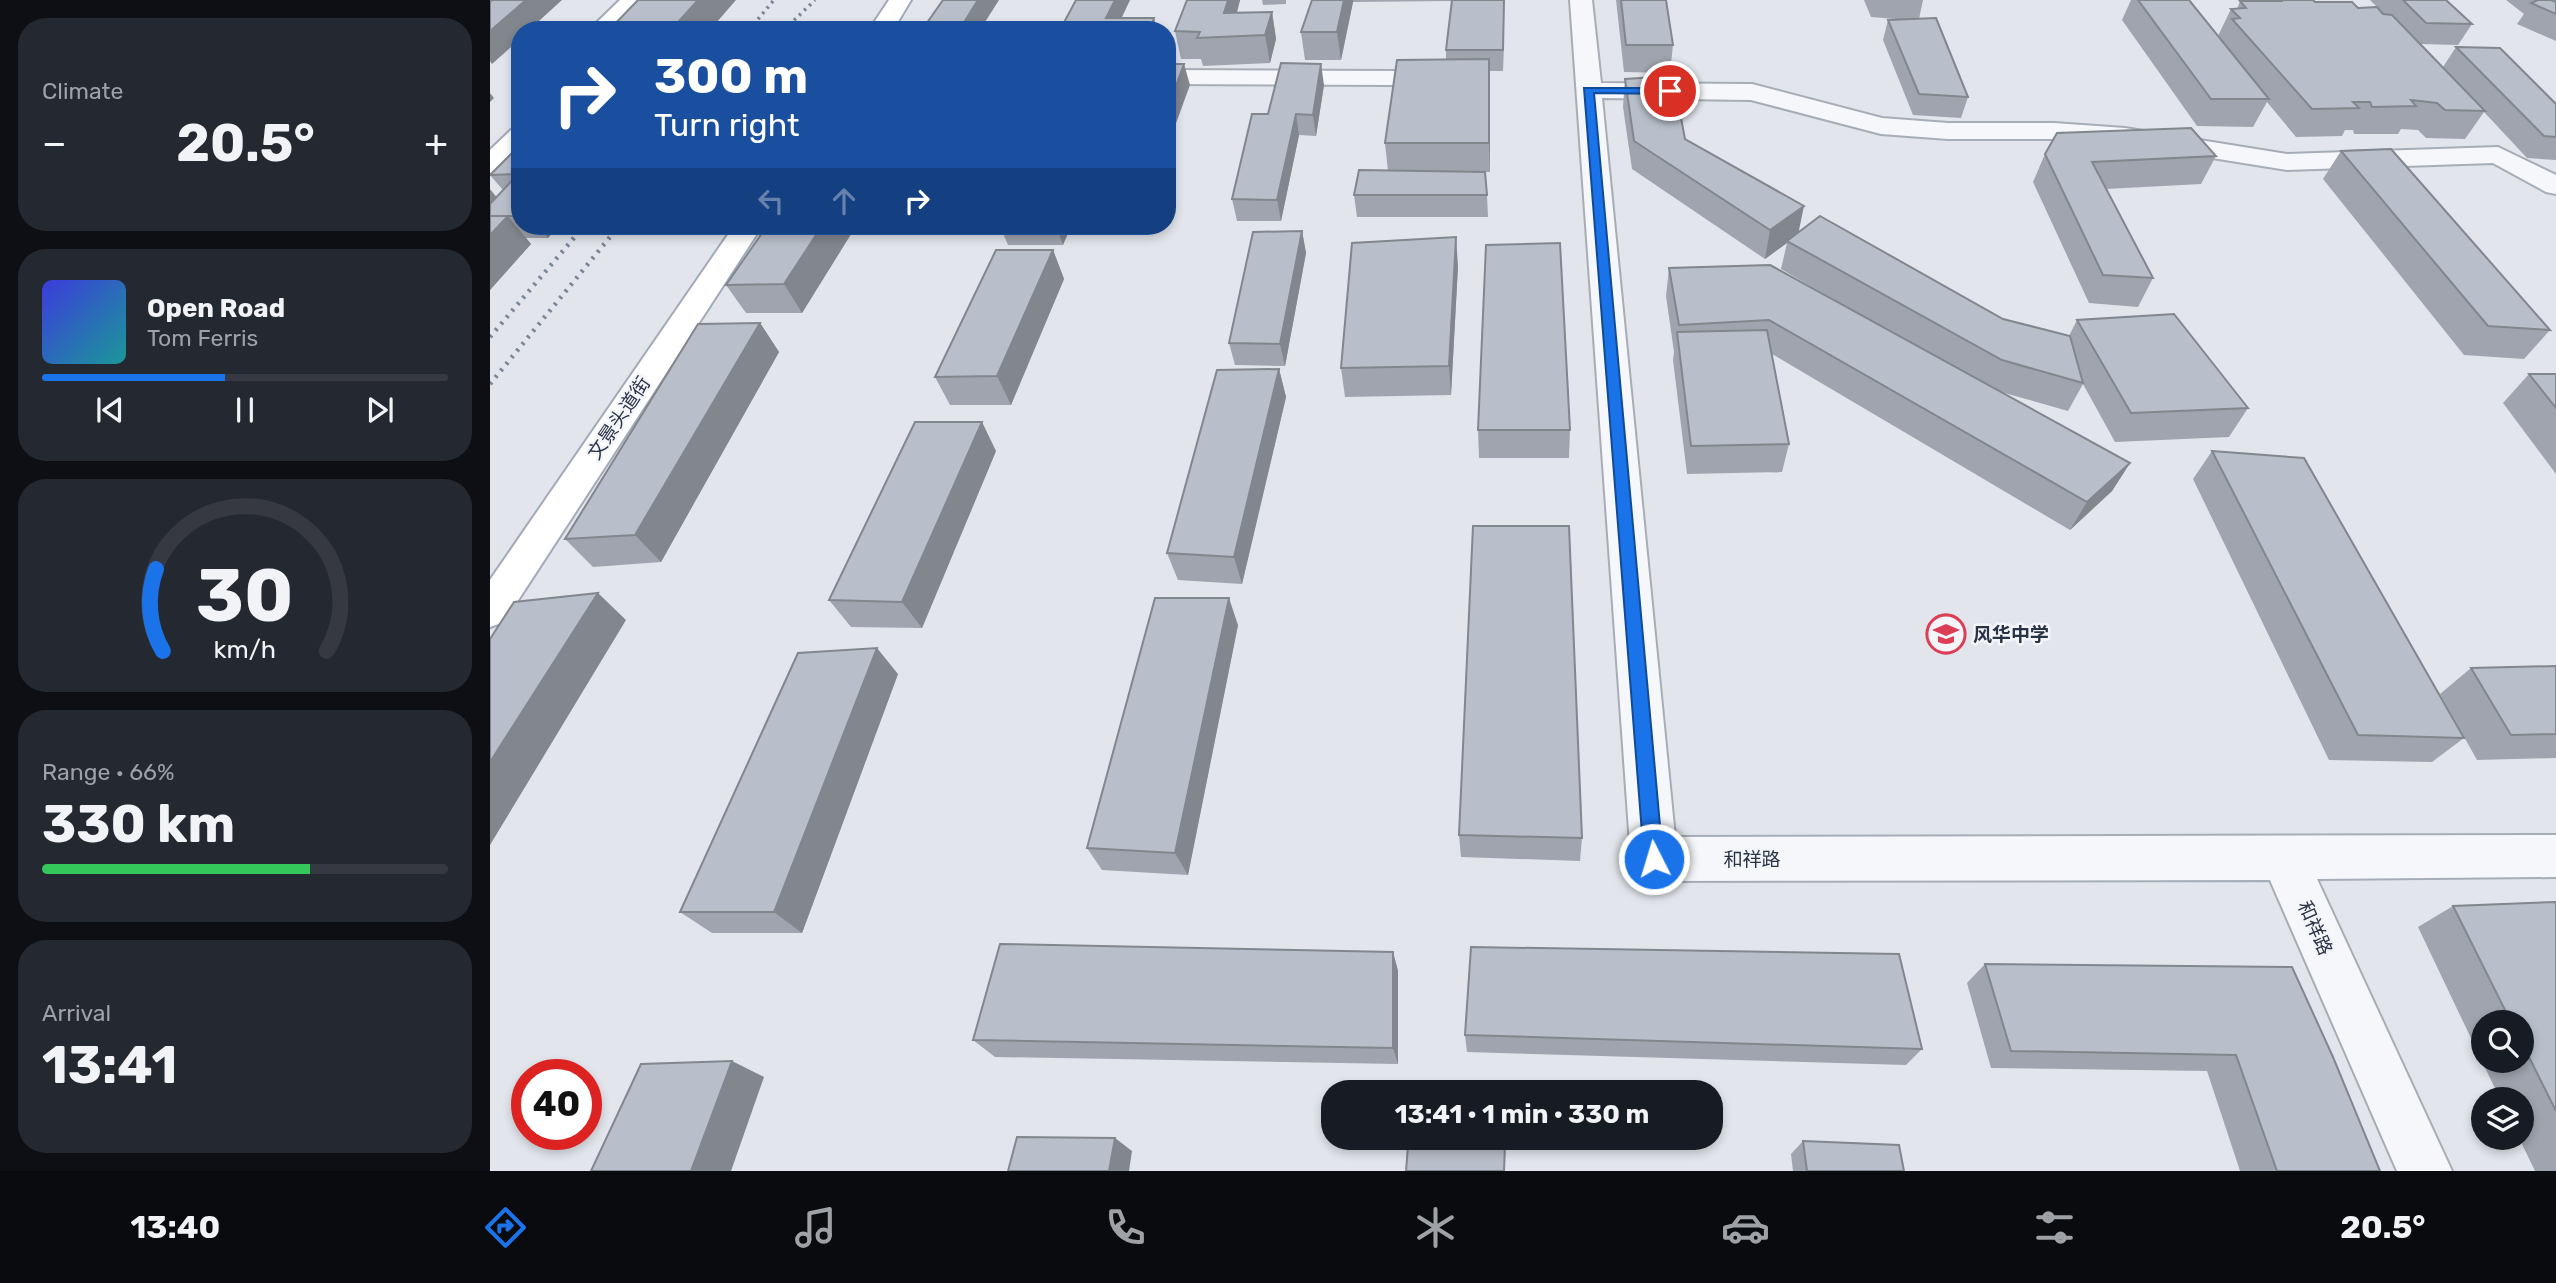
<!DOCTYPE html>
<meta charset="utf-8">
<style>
body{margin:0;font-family:Rubik,"Noto Sans SC",sans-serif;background:#242831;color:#f1f3f6;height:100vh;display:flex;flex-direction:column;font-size:26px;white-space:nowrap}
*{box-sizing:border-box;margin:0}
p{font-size:23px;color:#9ea1a6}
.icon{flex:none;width:38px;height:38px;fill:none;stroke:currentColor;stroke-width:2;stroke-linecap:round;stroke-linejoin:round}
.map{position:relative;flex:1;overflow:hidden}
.sheet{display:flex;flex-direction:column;gap:18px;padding:18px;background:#0d0f14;width:490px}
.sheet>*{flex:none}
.hud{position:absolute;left:21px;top:21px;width:665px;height:214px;border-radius:28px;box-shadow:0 4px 10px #0003;background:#1a4fa0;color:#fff;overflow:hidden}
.tools{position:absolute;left:1981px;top:1010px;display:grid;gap:14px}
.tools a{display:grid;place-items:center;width:63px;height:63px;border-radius:50%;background:#171b24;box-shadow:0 4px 10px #0003;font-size:35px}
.speed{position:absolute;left:21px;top:1059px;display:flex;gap:14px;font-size:35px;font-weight:700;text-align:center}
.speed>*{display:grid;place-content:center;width:91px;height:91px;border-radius:50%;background:#171b24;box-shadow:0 4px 10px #0003;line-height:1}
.speed .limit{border:10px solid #d22;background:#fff;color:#111}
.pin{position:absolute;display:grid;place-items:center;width:60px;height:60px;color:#fff;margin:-30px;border:4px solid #fff;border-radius:50%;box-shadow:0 2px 7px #0007}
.me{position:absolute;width:77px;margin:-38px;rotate:355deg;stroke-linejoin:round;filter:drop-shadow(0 0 5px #0008)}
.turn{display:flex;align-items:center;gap:24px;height:147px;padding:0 28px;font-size:32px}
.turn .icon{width:91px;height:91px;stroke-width:2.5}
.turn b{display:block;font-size:49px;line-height:60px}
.lanes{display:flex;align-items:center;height:66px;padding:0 28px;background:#0003;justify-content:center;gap:35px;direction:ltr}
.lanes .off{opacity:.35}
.big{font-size:52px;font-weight:700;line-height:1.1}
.sheet .card{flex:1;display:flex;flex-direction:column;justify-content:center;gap:10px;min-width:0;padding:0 24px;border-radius:28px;background:#242831}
.sheet .dial{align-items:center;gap:0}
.dial svg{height:182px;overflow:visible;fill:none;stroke:#363941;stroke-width:7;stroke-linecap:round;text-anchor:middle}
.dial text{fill:#f1f3f6;stroke:none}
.song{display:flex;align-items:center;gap:21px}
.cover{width:84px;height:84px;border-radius:10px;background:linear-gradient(135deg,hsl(240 70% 55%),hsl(180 70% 35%))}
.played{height:7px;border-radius:4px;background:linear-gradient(90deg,#1a73e8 45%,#363941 45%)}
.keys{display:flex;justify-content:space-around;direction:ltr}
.heat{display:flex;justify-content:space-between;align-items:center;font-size:38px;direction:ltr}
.charge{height:10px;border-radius:5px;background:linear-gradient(90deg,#34c759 66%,#363941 0)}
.trip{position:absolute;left:831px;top:1080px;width:402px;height:70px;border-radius:28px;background:#171b24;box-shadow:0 4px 10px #0003;font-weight:700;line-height:70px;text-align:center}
.dock{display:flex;height:112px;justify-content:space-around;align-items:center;background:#090b0e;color:#9ea1a6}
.dock .icon{width:49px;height:49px}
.dock .active{color:#1a73e8}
.dock b{font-size:32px;color:#f1f3f6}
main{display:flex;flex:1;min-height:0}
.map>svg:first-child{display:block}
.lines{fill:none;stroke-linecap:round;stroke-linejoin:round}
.minor-casing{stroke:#a7adb7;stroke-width:4}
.major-casing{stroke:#a1aab9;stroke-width:4}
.minor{fill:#f6f7fa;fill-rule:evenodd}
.major{fill:#fff;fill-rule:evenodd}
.rail-far1{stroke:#7a8597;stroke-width:3.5;stroke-dasharray:2.5 4.5;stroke-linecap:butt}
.rail{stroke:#7a8597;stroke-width:4.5;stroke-dasharray:2.5 6;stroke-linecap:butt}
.wall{fill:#9fa4ae;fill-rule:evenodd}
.shaded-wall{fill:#82868d}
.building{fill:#b9bfca;stroke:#82868d;stroke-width:2}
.route{fill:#1a73e8;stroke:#114b97;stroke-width:2}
.labels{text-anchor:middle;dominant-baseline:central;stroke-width:5;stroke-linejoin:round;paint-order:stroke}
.street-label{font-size:19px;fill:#293346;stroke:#f3f5f9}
.poi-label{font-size:19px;font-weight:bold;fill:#293346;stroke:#f3f5f9;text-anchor:start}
</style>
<main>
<section class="sheet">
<div class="card"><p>Climate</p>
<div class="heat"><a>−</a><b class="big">20.5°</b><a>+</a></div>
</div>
<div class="card">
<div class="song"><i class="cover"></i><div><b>Open Road</b><p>Tom Ferris</p></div></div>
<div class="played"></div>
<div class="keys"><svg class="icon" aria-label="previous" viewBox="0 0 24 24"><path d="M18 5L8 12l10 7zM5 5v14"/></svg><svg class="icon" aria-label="pause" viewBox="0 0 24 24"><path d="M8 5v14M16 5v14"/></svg><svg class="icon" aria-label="next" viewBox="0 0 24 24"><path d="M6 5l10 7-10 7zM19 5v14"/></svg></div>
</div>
<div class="card dial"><svg viewBox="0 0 100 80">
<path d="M14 69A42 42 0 1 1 86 69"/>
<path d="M14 69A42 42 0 0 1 11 33" stroke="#1a73e8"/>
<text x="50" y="56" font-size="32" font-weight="700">30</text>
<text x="50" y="72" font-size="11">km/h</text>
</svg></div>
<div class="card"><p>Range · 66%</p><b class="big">330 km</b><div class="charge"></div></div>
<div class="card"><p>Arrival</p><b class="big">13:41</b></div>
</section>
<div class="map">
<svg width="2066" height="1171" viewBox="0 0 2066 1171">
<rect width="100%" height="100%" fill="#e2e6ec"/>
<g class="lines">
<g class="minor-casing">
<g id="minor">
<polygon points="1080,0 1102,0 1111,83 1262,84 1392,118 1458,123 1564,123 1635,128 1797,154 2008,147 2066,175 2066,194 2056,192 2003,163 1797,170 1635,144 1564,139 1458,139 1391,134 1261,100 1112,98 1185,837 2066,835 2066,877 1827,879 1962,1171 1907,1171 1780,880 1164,881 1148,874 1141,859"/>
<polygon points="677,70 903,71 912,73 915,78 912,83 903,85 677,84"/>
</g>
</g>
<g class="major-casing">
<g id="major">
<polygon points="130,0 154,0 125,30 99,30"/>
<polygon points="399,0 421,0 403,30 379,30"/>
<polygon points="30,128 30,151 10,171 0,173 0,150 21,130"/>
<polygon points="244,226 272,226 14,622 0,627 0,580"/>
</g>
</g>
<use href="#minor" class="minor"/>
<use href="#major" class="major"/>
<g class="rail-far1">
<polyline points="259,30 284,0"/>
<polyline points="294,30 325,0"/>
</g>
<g class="rail">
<polyline points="0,337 94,226"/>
<polyline points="0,384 129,226"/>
</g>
</g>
<g class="wall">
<polygon points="697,0 750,0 747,13 782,12 786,39 780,63 713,66 711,59 691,59 685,31"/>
<polygon points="772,0 796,0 796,4 773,5"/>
<polygon points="822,0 1016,0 1014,0 1013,71 1000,71 1000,172 982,172 997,195 998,217 867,217 864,195 898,171 895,143 956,60 956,50 962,1 863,2 851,60 815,60 811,32"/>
<polygon points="1126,0 1176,0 1183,45 1180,73 1134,72"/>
<polygon points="1374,0 1433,0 1429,19 1478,97 1471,118 1423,115 1393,40 1398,20 1406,19 1381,17"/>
<polygon points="1641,0 1699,0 1728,36 1741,9 1747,9 1750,1 1823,0 1825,2 1868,8 1887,7 1880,0 1956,0 1982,24 1968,45 1930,44 1953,67 1966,47 2066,104 2066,160 2037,158 1994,112 1975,139 1936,138 1928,130 1911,129 1908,134 1864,134 1863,130 1855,130 1852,136 1806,137 1777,102 1763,127 1707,126 1632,20"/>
<polygon points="2016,0 2066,0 2066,41 2027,24 2034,14"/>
<polygon points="1135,79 1195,139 1308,233 1513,319 1579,336 1587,320 1758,408 1739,437 1625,442 1593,384 1578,411 1511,392 1640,463 1622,491 1580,530 1282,354 1299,444 1292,472 1197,474 1183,360 1184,352 1176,296 1179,268 1382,322 1291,269 1297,243 1275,259 1142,169 1133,107"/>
<polygon points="834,85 826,136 809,135 791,221 747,221 742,199 778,114"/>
<polygon points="30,145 30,226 68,226 58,238 36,238 41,244 0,290 7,197 14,189 12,189 0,175"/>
<polygon points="1851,151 2060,330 2034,359 1974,355 1833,179"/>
<polygon points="1555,154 1726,156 1711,184 1616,189 1663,278 1648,307 1599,303 1543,182"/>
<polygon points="277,226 366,226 312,313 256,313 236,285"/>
<polygon points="510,226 581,226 573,245 518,245"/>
<polygon points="812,231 816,253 795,366 745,365 739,343"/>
<polygon points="563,250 574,279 521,405 460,405 445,377"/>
<polygon points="968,266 961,395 855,397 851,368"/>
<polygon points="270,323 289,352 171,562 103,567 75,539"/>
<polygon points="789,369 796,397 752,584 688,580 677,553"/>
<polygon points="2039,374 2066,374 2066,474 2013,403"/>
<polygon points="988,430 1080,430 1079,458 989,458"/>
<polygon points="506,451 432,628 361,627 339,600"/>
<polygon points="1722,451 1974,738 1942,762 1839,760 1703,479"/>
<polygon points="748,625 698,875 612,870 597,848"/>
<polygon points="2066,666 2066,758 1987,760 1950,694 1981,668"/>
<polygon points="408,674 312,933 222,933 190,912"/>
<polygon points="969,835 1092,838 1090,861 971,857"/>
<path d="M2066 902V1171H2045L2029 1138H2032V1099H2010L1928 927 1963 906ZM1993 1022H2032V1060H1993Z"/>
<polygon points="903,952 908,971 908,1064 505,1057 483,1040"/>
<polygon points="1495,964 1802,967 1890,1171 1750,1171 1717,1071 1501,1068 1477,983"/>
<polygon points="975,1035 1432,1049 1416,1065 977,1052"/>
<polygon points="1313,1141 1414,1171 1303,1171 1301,1154"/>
</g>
<g class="shaded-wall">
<polygon points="36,0 72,0 39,30 30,30 30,39 2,64 0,61 0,31"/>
<polygon points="208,0 246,0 220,30 181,30"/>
<polygon points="488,0 509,0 490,30 471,27"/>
<polygon points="625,0 640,0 626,30 616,18"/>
<polygon points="738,0 750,0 740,37 734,13"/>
<polygon points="854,0 863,0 863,2 851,60 847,32"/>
<polygon points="1014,0 1014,19 1013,71 1013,50"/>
<polygon points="782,12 786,39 780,63 775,35"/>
<polygon points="664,18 667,30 660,30"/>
<polygon points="999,59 1000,87 1000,172 999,143"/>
<polygon points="694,64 700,85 678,145 677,110"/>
<polygon points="831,64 834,85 826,136 823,115"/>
<polygon points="0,93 4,98 0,102"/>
<polygon points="806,114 809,135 791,221 787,200"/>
<polygon points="0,189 16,209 0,216"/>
<polygon points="1314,206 1308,235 1297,241 1297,243 1275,259 1280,230"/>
<polygon points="18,216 41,244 0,290 0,235"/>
<polygon points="48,226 68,226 58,238"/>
<polygon points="332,226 366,226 312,313 294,284"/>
<polygon points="566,226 581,226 573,245"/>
<polygon points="812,231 816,253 795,366 790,344"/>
<polygon points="966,237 968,266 961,395 959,366"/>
<polygon points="563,250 574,279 521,405 507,376"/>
<polygon points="270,323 289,352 171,562 145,535"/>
<polygon points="789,369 796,397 752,584 744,557"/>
<polygon points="492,422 506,451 432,628 412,602"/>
<polygon points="1640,463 1622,491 1580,530 1597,502"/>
<polygon points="108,593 136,620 0,845 0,762"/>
<polygon points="739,598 748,625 698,875 685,853"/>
<polygon points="387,648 408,674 312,933 284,912"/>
<polygon points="903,952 908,971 908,1064 903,1048"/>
<polygon points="242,1061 274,1077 241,1171 201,1171"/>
<polygon points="625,1138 642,1151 639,1171 619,1171"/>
</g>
<g class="building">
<polygon points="2,0 36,0 0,31 0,2"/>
<polygon points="148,0 208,0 181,30 119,30"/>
<polygon points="453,0 488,0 471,27 530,28 529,30 432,30"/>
<polygon points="586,0 625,0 616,18 664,18 660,30 570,30"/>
<polygon points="697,0 738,0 734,13 782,12 775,35 707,38 710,32 685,31"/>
<polygon points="822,0 854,0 847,32 811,32"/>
<polygon points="962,0 1014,0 1013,50 956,50"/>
<polygon points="1131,0 1176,0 1183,45 1136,45"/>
<polygon points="1648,0 1699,0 1779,99 1721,99"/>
<polygon points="1790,0 1823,0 1825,2 1862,2 1868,8 1887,7 1893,14 1902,15 1995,111 1955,110 1947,103 1921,100 1926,106 1882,107 1880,102 1863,102 1869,108 1822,109 1742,19 1750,18 1741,9 1756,8 1750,1 1791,1"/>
<polygon points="1913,0 1956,0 1982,24 1936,23"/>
<polygon points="2048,0 2061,0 2066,2 2066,14 2041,3"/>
<polygon points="1446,18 1478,97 1429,94 1398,20"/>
<polygon points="1966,47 2010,48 2066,104 2066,137 2054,136"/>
<polygon points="999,59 999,143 895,143 907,60"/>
<polygon points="791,63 831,64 823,115 806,114 787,200 742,199 762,114 778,114"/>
<polygon points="677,64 694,64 677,110"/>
<polygon points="1183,76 1195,139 1314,206 1280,230 1144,141 1135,79"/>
<polygon points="1701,128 1726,156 1602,162 1663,278 1613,275 1555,154 1567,133"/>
<polygon points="30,145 30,169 25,174 0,175"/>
<polygon points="1901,149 2060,330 1998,326 1851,151"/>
<polygon points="869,170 995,172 997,195 864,195"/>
<polygon points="30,172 30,216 0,216 0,204"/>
<polygon points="0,216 18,216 0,235"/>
<polygon points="1330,216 1513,319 1580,336 1593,383 1512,360 1297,241"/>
<polygon points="277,226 332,226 294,284 236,285"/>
<polygon points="812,231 790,344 739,343 763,232"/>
<polygon points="966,237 959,366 851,368 862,243"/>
<polygon points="1070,243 1080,430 988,430 996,245"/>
<polygon points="506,250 563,250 507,376 445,377"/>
<polygon points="1280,265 1640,463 1597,502 1279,320 1189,325 1179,268"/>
<polygon points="1684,314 1758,408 1641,413 1587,320"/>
<polygon points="270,323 145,535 75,539 208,324"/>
<polygon points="1277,330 1299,444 1201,446 1187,332"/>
<polygon points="789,369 744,557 677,553 727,370"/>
<polygon points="2039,374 2066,374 2066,408"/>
<polygon points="425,422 492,422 412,602 339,600"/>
<polygon points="1722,451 1814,458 1974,738 1868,735"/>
<polygon points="983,526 1079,526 1092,838 969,835"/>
<polygon points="108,593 0,762 0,639 24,602"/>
<polygon points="665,598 739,598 685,853 597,848"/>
<polygon points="387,648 284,912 190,912 308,653"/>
<polygon points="2066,666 2066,734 2021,735 1981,668"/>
<polygon points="2066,902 2066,1111 2032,1043 2032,1022 2021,1022 1963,906"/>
<polygon points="510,944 903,952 903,1048 483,1040"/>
<polygon points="981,947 1409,954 1432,1049 975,1035"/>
<polygon points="1495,964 1802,967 1843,1057 1890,1171 1787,1171 1746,1055 1521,1051"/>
<polygon points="242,1061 201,1171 101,1171 151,1064"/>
<polygon points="527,1137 625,1138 619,1171 518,1171"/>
<polygon points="1313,1141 1409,1145 1414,1171 1317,1171"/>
<polygon points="1015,1145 1014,1171 916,1171 918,1146"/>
</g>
<polygon class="route" points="1094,88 1180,88 1185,91 1180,94 1104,93 1173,859 1171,865 1164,868 1157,865 1154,859"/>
<defs>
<g id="school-ring" transform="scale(2.0125)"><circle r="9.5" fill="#f3f5f9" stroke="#db3e55" stroke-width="1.5"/><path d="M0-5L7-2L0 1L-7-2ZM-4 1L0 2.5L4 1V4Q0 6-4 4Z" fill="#db3e55"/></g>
</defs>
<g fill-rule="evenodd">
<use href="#school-ring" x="1456" y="634"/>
</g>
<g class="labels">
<g class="street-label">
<text transform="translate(129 418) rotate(-56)">文景头道街</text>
<text x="1262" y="859">和祥路</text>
<text transform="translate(1825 928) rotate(66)">和祥路</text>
</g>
<g class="poi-label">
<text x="1483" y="634">风华中学</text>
</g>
</g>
</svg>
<div class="tools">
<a><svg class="icon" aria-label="search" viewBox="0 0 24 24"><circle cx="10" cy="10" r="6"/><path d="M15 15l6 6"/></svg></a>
<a><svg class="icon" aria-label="layers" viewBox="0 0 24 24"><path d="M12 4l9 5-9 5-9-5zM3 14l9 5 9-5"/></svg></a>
</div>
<div class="speed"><div class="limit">40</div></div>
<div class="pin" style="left:1180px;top:91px;background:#d93025"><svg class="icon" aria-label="arrive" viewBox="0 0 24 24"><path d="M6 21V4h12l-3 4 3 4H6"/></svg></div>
<svg class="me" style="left:1164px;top:859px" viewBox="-20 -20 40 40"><circle r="17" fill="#1a73e8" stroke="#fff" stroke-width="3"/><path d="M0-11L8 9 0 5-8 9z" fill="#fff"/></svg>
<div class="trip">13:41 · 1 min · 330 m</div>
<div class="hud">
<div class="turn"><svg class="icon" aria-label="right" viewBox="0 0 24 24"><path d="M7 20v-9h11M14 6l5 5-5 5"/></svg><div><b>300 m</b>Turn right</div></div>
<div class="lanes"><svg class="icon off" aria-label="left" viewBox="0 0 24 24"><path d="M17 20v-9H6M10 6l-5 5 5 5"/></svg><svg class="icon off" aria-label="ahead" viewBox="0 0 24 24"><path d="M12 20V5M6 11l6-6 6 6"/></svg><svg class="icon" aria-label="right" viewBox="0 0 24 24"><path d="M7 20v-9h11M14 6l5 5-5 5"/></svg></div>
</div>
</div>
</main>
<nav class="dock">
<b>13:40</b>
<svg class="icon active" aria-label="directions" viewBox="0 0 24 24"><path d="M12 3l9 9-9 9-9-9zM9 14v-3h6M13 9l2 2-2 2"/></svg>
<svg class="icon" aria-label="music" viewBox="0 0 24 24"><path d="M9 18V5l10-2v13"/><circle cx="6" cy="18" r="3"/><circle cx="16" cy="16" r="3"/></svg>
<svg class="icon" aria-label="phone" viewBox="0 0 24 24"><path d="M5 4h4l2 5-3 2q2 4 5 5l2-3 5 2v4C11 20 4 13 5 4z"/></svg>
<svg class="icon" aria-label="climate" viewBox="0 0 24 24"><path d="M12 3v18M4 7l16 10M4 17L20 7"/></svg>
<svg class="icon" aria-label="car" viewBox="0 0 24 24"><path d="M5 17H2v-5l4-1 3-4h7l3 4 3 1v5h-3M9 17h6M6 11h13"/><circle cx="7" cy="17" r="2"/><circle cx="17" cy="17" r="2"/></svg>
<svg class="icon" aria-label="filters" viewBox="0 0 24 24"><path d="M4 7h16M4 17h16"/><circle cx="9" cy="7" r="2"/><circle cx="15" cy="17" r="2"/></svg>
<b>20.5°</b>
</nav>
